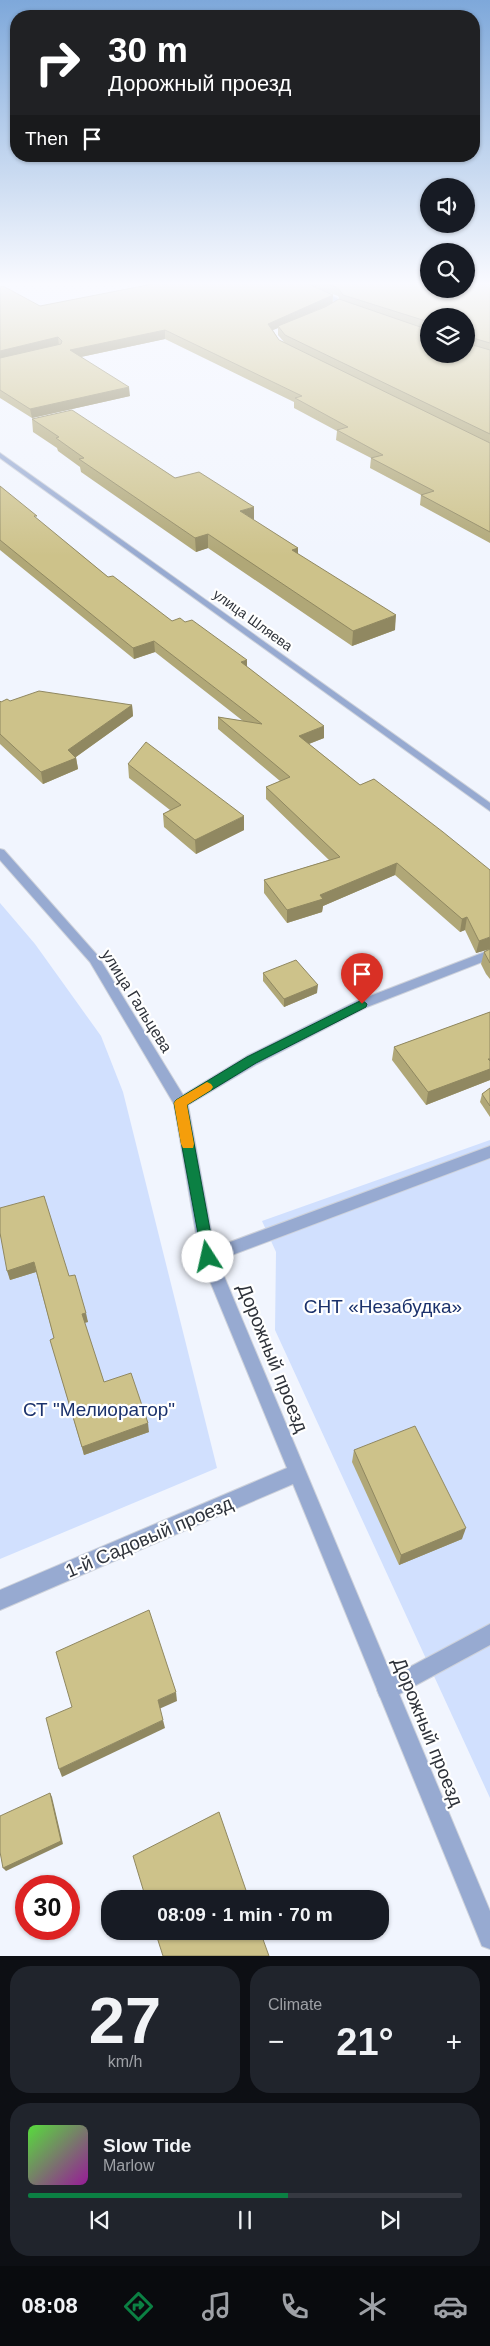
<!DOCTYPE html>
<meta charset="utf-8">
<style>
body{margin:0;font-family:Arial,sans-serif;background:#20242c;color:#f1f3f6;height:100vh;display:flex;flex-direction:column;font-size:19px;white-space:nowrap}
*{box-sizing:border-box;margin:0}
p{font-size:16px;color:#9ea1a6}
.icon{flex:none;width:28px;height:28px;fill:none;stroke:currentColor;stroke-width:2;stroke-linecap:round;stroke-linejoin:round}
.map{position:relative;height:1956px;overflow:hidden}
.sheet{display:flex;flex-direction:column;gap:10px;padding:10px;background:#0d0f14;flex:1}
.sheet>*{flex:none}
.top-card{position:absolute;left:10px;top:10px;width:470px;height:152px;border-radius:20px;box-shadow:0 1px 4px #0004;background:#202124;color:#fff;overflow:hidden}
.tools{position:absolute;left:420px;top:178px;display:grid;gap:10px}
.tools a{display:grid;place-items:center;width:55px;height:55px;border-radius:50%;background:#171b24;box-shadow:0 1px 4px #0004;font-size:25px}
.speed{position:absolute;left:15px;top:1875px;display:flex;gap:10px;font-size:25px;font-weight:700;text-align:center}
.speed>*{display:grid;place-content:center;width:65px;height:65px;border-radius:50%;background:#171b24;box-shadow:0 1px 4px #0004;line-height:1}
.speed .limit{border:8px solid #d22;background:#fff;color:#111}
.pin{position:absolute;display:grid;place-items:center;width:42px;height:42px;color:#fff;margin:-51px -21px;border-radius:50% 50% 50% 0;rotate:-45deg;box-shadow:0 0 5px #0007}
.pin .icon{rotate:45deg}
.me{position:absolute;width:55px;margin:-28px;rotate:350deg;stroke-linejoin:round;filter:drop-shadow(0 0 4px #0008)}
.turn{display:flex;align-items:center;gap:18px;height:105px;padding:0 15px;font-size:22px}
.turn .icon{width:65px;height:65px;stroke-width:2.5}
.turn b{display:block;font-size:35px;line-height:42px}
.then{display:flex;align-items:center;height:48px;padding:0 15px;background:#0003;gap:10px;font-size:19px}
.big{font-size:38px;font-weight:600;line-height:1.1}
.sheet .card{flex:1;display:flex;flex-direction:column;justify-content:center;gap:8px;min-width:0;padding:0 18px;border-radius:20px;background:#20242c}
.sheet .dial{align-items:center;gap:0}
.dial b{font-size:65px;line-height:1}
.song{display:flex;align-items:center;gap:15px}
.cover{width:60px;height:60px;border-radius:8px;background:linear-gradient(135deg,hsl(110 70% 55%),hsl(300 70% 35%))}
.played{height:5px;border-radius:2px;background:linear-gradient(90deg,#0b8043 60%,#363941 60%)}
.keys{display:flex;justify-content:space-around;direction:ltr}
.heat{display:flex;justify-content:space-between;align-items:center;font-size:28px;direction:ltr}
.sheet .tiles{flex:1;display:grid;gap:10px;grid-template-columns:1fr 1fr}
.card:last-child{grid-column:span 2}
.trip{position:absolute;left:101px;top:1890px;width:288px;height:50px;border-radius:20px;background:#171b24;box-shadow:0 1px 4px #0004;font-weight:600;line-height:50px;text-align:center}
.menu{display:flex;height:80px;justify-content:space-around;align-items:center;background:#090b0e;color:#9ea1a6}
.menu .icon{width:35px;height:35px}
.menu .on{color:#0b8043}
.menu b{font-size:22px;color:#f1f3f6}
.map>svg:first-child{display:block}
.green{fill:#d1e0fe}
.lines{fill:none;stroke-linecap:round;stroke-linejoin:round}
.lane-casing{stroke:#ced2db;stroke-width:2}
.street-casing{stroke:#ced2db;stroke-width:2}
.lane{fill:#97aad1;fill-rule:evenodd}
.street{fill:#97aad1;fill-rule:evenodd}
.wall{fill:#b0a777;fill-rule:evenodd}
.shaded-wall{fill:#908861}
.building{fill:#cdc28a;stroke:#908861}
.route{fill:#0b8043;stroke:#07532c}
.slow{fill:#f59e0b}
.labels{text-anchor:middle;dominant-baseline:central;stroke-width:4.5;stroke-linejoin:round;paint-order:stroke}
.far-street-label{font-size:14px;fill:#2f333b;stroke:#fff}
.street-label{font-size:16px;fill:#2f333b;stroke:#fff}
.near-park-label{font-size:19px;fill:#1b326c;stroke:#fff}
.near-street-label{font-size:19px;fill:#2f333b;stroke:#fff}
</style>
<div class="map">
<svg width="490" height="1956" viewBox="0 0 490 1956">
<rect width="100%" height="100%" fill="#f1f5fe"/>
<g class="green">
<polygon points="0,903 35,944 101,1036 123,1092 217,1468 0,1559"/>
<polygon points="490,1140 490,1798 275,1330 276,1252 262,1221"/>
</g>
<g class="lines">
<g class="lane-casing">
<g id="lane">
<polygon points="490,1146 490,1158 208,1264 203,1262 200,1257 203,1252"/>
<polygon points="490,1624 490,1645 394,1697 387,1700 380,1697 377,1690 380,1683"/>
</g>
</g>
<g class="street-casing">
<g id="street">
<polygon points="291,282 298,282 337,298 341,304 331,312 327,312 327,310 335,304 333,300"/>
<polygon points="0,453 490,803 490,811 0,458"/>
<polygon points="0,849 4,850 98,956 183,1095 247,1056 357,1001 490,950 490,959 367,1007 257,1064 188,1105 216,1257 490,1911 490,1949 482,1946 293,1484 0,1610 0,1590 287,1468 200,1257 174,1104 90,962 0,860"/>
</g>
</g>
<use href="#lane" class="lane"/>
<use href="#street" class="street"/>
</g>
<g class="wall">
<path d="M163 282H490V543L420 505 421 495 370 468 371 458 336 440 337 431 294 408V402L165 339 81 357 130 396 32 418 0 398V287L40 306ZM322 290 338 296 340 300 333 303V295ZM429 316 466 354H429ZM278 328V335L284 342 279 340 273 330Z"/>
<polygon points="32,419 175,478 254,520 298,548 298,554 395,630 352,646 208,548 196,552 81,472 80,467 58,451 57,448 33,432"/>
<polygon points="0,486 37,519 108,577 172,621 247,667 324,738 309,744 360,785 374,779 490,949 476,953 465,930 460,932 395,875 323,906 322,912 287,923 264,893 264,880 329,860 266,799 266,787 280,781 218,729 218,717 243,721 155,652 134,659 0,550"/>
<polygon points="0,701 1,702 132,705 133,716 76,757 78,769 43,784 0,744"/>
<polygon points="128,764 244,830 196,854 164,827 163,814 170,810 129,778"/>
<polygon points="490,949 490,979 486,974 481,964 484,952"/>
<polygon points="263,973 317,993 284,1007 263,981"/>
<polygon points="490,1012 490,1080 426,1105 392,1060 394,1047"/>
<polygon points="490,1088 490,1117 480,1102 482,1094"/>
<polygon points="0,1233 69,1276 88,1322 84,1323 104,1382 149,1432 84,1455 53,1349 50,1340 54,1338 36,1272 10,1280"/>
<polygon points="354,1450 462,1539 399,1565 352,1462"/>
</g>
<g class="shaded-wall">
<polygon points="333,295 332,303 279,327 278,326 278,328 268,332 268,324"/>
<polygon points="165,330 165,339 71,359 70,350"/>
<polygon points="58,337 59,346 0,360 0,351"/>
<polygon points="129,387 130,396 32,418 30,409"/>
<polygon points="254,507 254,520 240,511"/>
<polygon points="208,534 208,548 196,552 195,538"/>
<polygon points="298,548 298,562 292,550"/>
<polygon points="396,615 395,630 352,646 353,631"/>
<polygon points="154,641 155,652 134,659 133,648"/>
<polygon points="247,660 247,672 241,662"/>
<polygon points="132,705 133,716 73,759 76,758 78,769 43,784 41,772 68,750"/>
<polygon points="324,726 324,738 298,748 299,736"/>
<polygon points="244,816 244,830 196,854 195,840"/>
<polygon points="397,863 395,875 323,906 322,912 287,923 287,910 320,895"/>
<polygon points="467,917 465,930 460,932 462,919"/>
<polygon points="490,937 490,949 476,953 479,941"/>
<polygon points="318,985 317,993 284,1007 284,999"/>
<polygon points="490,1059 490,1080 426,1105 428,1092"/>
<polygon points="34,1262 36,1272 10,1280 7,1271"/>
<polygon points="86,1313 88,1322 83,1323 82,1314"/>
<polygon points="148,1423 149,1432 84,1455 82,1447"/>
<polygon points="466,1528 462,1539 399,1565 401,1555"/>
<polygon points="176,1692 177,1701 159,1709 158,1700"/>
<polygon points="163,1720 165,1728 62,1777 59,1769"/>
<polygon points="50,1793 52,1797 63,1844 6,1871 3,1868"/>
</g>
<g class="building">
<polygon points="163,282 304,282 333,295 268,324 279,340 490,443 490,532 421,495 434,491 371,458 383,455 337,430 348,427 295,398 302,396 165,330 70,350 129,387 30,409 0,390 0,358 61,344 62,341 58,337 0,351 0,287 3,286 40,306"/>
<polygon points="322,282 429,282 429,289 466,289 466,282 490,282 490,343 466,336 466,316 429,316 429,322 343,295 338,288"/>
<polygon points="339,299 429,330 429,354 466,354 466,340 466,343 490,350 490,434 285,335 278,326 325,307"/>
<polygon points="72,410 175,478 199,472 254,507 240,511 298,548 292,550 396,615 353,631 208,534 195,538 79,459 84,458 56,438 59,437 32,419"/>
<polygon points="0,486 37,516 34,516 108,577 113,576 172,621 180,618 185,622 192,620 247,660 241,662 324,726 299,736 360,785 374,779 443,832 490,870 490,937 479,941 467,917 462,919 397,863 320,895 323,899 287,910 264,880 340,857 266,787 290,777 218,717 262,724 154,641 133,648 0,540"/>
<polygon points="39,691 132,705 68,750 76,758 41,772 0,734 0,701 1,702 7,699 10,701"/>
<polygon points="146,742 244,816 195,840 163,814 181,805 128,764"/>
<polygon points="490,949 490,963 484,952"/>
<polygon points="296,960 318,985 284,999 263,973"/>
<polygon points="490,1012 490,1059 488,1059 490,1061 490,1069 428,1092 394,1047"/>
<polygon points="490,1088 490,1106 482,1094"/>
<polygon points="44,1196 69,1276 75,1275 86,1313 82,1314 104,1382 131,1373 148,1423 82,1447 50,1340 54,1338 34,1262 7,1271 0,1233 0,1208"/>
<polygon points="415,1426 466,1528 401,1555 354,1450"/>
<polygon points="149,1610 176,1692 158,1700 163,1720 59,1769 46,1718 72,1707 56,1652"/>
<polygon points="50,1793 61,1841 3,1868 0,1852 0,1816"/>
<polygon points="219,1812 249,1899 146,1899 133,1856"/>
<polygon points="155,1931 260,1931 269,1956 163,1956"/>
</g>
<linearGradient id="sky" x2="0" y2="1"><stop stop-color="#7ea8da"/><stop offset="0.51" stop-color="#f9faff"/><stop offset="1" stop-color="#f9faff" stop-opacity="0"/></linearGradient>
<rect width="490" height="556" fill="url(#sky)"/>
<polygon class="route" points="362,1000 367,1004 366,1007 256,1063 187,1105 215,1257 213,1261 208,1263 203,1261 174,1103 176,1100 247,1057"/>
<polygon class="slow" points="207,1082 211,1084 213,1087 211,1090 187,1105 194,1144 193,1148 183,1148 181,1144 174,1103 176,1100"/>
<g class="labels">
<g class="far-street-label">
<text transform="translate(253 620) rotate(36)">улица Шляева</text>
</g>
<g class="street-label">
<text transform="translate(137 1001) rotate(58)">улица Гальцева</text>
</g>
<g class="near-park-label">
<text x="383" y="1306">СНТ «Незабудка»</text>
<text x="99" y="1409">СТ "Мелиоратор"</text>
</g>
<g class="near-street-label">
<text transform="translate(273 1358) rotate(68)">Дорожный проезд</text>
<text transform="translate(149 1537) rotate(-23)">1-й Садовый проезд</text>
<text transform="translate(428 1732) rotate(68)">Дорожный проезд</text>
</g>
</g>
</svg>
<div class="tools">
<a><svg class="icon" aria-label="sound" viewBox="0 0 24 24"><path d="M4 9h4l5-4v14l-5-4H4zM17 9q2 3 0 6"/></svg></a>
<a><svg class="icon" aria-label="search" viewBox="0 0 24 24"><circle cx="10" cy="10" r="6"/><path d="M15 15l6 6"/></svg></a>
<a><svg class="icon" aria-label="layers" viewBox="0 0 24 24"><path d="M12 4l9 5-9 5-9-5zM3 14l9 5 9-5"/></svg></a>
</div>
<div class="speed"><div class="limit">30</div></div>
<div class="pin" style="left:362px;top:1004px;background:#d93025"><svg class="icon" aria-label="arrive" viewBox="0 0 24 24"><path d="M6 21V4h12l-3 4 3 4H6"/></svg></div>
<svg class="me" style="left:208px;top:1257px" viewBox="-20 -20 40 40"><circle r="19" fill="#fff"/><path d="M0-13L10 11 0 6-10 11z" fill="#0b8043"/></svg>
<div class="trip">08:09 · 1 min · 70 m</div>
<div class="top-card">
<div class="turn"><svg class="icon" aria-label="right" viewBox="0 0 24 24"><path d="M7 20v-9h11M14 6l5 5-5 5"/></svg><div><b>30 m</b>Дорожный проезд</div></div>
<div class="then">Then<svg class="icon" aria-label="arrive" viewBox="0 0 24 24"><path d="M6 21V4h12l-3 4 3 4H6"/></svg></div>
</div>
</div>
<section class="sheet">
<div class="tiles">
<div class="card dial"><b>27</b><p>km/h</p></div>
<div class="card"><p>Climate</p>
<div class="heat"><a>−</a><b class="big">21°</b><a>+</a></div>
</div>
<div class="card">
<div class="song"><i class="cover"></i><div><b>Slow Tide</b><p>Marlow</p></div></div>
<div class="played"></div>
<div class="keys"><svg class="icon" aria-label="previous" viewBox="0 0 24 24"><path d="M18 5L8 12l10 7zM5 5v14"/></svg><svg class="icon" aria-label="pause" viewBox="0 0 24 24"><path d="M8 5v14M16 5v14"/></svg><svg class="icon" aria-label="next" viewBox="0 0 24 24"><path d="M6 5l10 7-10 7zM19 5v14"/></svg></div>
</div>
</div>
</section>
<nav class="menu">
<b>08:08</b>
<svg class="icon on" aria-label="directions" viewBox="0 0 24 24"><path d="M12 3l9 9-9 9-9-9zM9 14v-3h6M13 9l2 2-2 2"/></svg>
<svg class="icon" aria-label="music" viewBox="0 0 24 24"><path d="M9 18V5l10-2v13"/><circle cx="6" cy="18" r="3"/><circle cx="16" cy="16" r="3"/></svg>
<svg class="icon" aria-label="phone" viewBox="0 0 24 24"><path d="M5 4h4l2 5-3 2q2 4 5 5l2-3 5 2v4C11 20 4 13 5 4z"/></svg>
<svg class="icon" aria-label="climate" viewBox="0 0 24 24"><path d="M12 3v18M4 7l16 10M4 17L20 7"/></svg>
<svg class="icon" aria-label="car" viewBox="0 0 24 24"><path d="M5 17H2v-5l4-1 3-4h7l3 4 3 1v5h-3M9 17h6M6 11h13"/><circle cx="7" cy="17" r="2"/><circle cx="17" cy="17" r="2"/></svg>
</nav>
